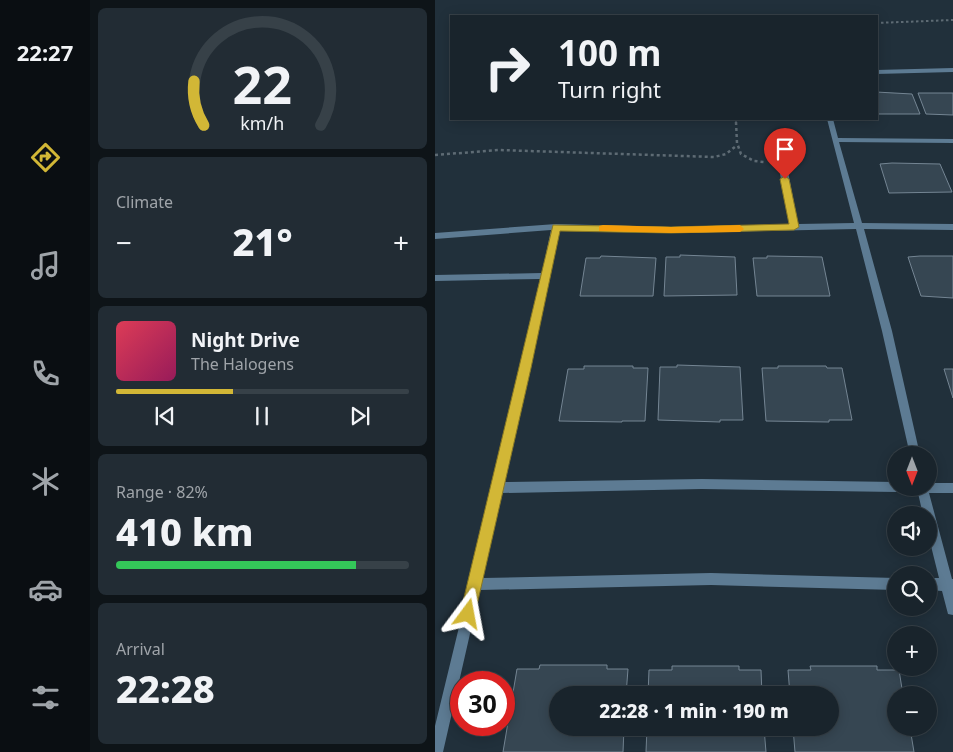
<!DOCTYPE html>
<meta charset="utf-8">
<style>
body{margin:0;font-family:"Noto Sans",sans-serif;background:#222c34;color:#f1f3f6;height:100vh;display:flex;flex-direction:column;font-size:19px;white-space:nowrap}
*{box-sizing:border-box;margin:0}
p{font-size:16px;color:#9fa4a9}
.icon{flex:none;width:28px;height:28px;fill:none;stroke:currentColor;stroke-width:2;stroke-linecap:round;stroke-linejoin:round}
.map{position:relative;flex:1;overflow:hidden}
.sheet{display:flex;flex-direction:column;gap:8px;padding:8px;background:#0e1418;width:345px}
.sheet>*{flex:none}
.banner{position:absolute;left:15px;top:15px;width:428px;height:105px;border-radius:0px;box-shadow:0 2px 12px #0003,0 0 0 1px #374148;background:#19242c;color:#f1f3f6;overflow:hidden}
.needle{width:32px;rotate:180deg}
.buttons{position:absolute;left:452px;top:446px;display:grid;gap:10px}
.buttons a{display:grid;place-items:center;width:50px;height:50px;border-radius:50%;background:#19242c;box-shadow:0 2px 12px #0003,0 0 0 1px #374148;font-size:25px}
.speed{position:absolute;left:15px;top:671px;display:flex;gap:10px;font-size:25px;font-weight:700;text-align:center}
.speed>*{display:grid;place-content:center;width:65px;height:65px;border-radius:50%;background:#19242c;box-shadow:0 2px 12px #0003,0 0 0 1px #374148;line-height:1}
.speed .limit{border:8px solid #d22;background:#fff;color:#111}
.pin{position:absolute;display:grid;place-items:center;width:42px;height:42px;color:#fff;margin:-51px -21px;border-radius:50% 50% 50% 0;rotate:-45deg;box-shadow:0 0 5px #0007}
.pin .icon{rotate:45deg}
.me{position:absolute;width:55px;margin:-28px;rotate:13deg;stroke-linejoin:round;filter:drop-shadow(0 0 4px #0008)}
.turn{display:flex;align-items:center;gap:18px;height:105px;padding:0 25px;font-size:22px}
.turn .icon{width:65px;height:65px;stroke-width:2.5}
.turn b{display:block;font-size:35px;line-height:42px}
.big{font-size:38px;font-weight:800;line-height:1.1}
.sheet .card{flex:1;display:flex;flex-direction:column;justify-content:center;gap:8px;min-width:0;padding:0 18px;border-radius:8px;background:#222c34}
.sheet .dial{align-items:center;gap:0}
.dial svg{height:130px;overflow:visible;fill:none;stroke:#374148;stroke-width:7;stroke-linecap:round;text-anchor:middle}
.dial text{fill:#f1f3f6;stroke:none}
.song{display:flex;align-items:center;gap:15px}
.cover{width:60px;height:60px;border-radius:8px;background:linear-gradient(135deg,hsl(350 70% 55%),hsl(330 70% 35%))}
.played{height:5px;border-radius:2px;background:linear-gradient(90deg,#d2b736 40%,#374148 40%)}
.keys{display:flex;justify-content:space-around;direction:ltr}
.heat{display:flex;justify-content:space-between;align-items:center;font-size:28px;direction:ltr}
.charge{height:8px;border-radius:4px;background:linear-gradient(90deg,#34c759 82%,#374148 0)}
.trip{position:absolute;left:114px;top:686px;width:290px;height:50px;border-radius:25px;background:#19242c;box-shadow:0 2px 12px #0003,0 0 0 1px #374148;font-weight:800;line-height:50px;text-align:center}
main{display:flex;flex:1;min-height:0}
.dock{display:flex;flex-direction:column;width:90px;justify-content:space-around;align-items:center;background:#0a0e12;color:#9fa4a9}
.dock .icon{width:35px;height:35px}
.dock .on{color:#d2b736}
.dock b{font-size:22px;color:#f1f3f6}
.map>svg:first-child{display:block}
.building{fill:#364652;stroke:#748593}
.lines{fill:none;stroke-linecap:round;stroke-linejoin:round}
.path-far1{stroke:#5e6b74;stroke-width:2;stroke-dasharray:2.5 2.5;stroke-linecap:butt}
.path{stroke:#5e6b74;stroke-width:2.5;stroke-dasharray:3 3;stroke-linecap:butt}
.street{fill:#5d7b93;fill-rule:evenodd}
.route{fill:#d2b736;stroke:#887723}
.slow{fill:#f59e0b}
</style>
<main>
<nav class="dock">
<b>22:27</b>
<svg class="icon on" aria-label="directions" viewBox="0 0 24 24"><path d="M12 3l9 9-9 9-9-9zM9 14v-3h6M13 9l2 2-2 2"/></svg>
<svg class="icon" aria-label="music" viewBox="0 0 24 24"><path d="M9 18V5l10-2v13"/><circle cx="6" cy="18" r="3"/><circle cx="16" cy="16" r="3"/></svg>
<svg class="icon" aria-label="phone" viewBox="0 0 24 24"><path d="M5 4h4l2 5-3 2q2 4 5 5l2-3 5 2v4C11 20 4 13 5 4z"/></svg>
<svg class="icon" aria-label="climate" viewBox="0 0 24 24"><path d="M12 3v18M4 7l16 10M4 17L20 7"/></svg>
<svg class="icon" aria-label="car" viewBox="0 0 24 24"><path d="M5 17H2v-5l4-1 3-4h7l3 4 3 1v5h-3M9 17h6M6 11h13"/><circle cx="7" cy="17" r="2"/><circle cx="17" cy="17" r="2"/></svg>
<svg class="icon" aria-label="filters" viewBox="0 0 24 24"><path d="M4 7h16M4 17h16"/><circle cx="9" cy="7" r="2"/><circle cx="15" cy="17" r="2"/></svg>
</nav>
<section class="sheet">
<div class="card dial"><svg viewBox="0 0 100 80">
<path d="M14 69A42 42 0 1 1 86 69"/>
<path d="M14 69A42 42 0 0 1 8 42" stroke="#d2b736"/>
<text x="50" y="56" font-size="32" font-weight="700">22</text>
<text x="50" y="72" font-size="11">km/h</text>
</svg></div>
<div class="card"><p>Climate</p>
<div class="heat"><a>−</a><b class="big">21°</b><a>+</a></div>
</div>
<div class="card">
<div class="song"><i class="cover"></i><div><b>Night Drive</b><p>The Halogens</p></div></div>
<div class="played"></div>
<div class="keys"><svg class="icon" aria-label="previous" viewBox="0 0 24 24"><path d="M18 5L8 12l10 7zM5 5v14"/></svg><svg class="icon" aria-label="pause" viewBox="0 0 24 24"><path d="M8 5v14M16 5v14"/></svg><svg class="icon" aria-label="next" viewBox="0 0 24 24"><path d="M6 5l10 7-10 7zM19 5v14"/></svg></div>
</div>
<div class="card"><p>Range · 82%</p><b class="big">410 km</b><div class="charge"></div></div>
<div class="card"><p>Arrival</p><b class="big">22:28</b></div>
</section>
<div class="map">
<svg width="518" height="752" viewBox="0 0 518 752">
<rect width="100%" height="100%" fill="#21303b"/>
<g class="building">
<polygon points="441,92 477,94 485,114 441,114"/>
<polygon points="483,93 518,93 518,115 491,114"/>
<polygon points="457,163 505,164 517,192 454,193 445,164"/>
<polygon points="245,255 300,257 302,295 229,296 231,257 245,257"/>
<polygon points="166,256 221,258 218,296 145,296 151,258 165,258"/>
<polygon points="332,256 387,257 395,296 322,296 318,258 332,258"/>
<polygon points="485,256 518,256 518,298 486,296 473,257"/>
<polygon points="242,365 305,367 308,420 285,420 285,422 223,420 225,367 242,367"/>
<polygon points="149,366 198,366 198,368 213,368 210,421 187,421 187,422 124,421 133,369 149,369"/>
<polygon points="343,366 391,366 392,368 407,368 417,420 394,420 394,422 331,421 327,368 343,368"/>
<polygon points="509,369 518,369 518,398"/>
<polygon points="105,665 172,665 172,669 193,669 191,695 122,695 122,728 189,728 188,752 68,752 82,669 104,669"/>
<polygon points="237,666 304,666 304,670 326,670 327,695 213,695 214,670 237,670"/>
<polygon points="375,666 442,666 442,670 464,670 468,695 461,695 461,728 475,728 479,752 360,752 358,728 395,728 395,695 355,695 353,670 376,670"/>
<polygon points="212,728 329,728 331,752 211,752"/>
</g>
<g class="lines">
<g class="path-far1">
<polyline points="441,23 518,20"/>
<polyline points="301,119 301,124"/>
</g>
<g class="path">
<polyline points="301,122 302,143 306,154 319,161 329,162"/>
<polyline points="0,155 64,150 279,157 291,154 301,146"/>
</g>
<g class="street">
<polygon points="518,68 518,72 441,74 441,70"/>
<polygon points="392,119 398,119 403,138 518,139 518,143 404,142 427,223 518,224 518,230 429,229 457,331 485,455 475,455 447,331 421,229 236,233 124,230 96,368 70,482 267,479 461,482 461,488 466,488 465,491 461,492 267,489 67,493 48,578 276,573 461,578 461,590 276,585 45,590 8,752 0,752 0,726 57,491 55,488 58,484 105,279 0,281 0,275 107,273 116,230 0,239 0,233 121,224 236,227 354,224 339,140 343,138 347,140 363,224 419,223"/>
<polygon points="494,483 518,483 518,493 494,493 517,579 518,579 518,615 513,614 507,591 494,590 494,578 504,578 494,538 494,515 488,515 483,493 479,492 477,488 494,488"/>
</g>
</g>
<polygon class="route" points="350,176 354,179 364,227 359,230 236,233 125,231 96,368 40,614 38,619 33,622 28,619 25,614 118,225 236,227 354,224 345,179"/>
<polygon class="slow" points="168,225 236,227 305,225 309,229 305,232 236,233 164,231 164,226"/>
</svg>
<div class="buttons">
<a><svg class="needle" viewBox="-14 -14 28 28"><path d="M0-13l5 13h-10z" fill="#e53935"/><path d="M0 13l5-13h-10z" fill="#9fa4a9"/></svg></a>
<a><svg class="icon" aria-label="sound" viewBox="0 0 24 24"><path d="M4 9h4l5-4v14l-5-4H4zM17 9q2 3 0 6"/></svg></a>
<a><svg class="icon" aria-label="search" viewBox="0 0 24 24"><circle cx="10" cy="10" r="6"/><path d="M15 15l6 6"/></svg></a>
<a>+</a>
<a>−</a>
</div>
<div class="speed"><div class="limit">30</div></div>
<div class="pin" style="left:350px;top:179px;background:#d93025"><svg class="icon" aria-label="arrive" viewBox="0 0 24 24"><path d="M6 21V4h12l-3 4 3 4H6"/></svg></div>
<svg class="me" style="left:33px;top:614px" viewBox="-20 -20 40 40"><path d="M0-17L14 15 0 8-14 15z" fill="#d2b736" stroke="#fff" stroke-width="4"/></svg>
<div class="trip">22:28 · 1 min · 190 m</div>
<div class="banner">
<div class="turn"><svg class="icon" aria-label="right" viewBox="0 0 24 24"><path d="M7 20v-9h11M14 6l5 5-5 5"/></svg><div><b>100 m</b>Turn right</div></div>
</div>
</div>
</main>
